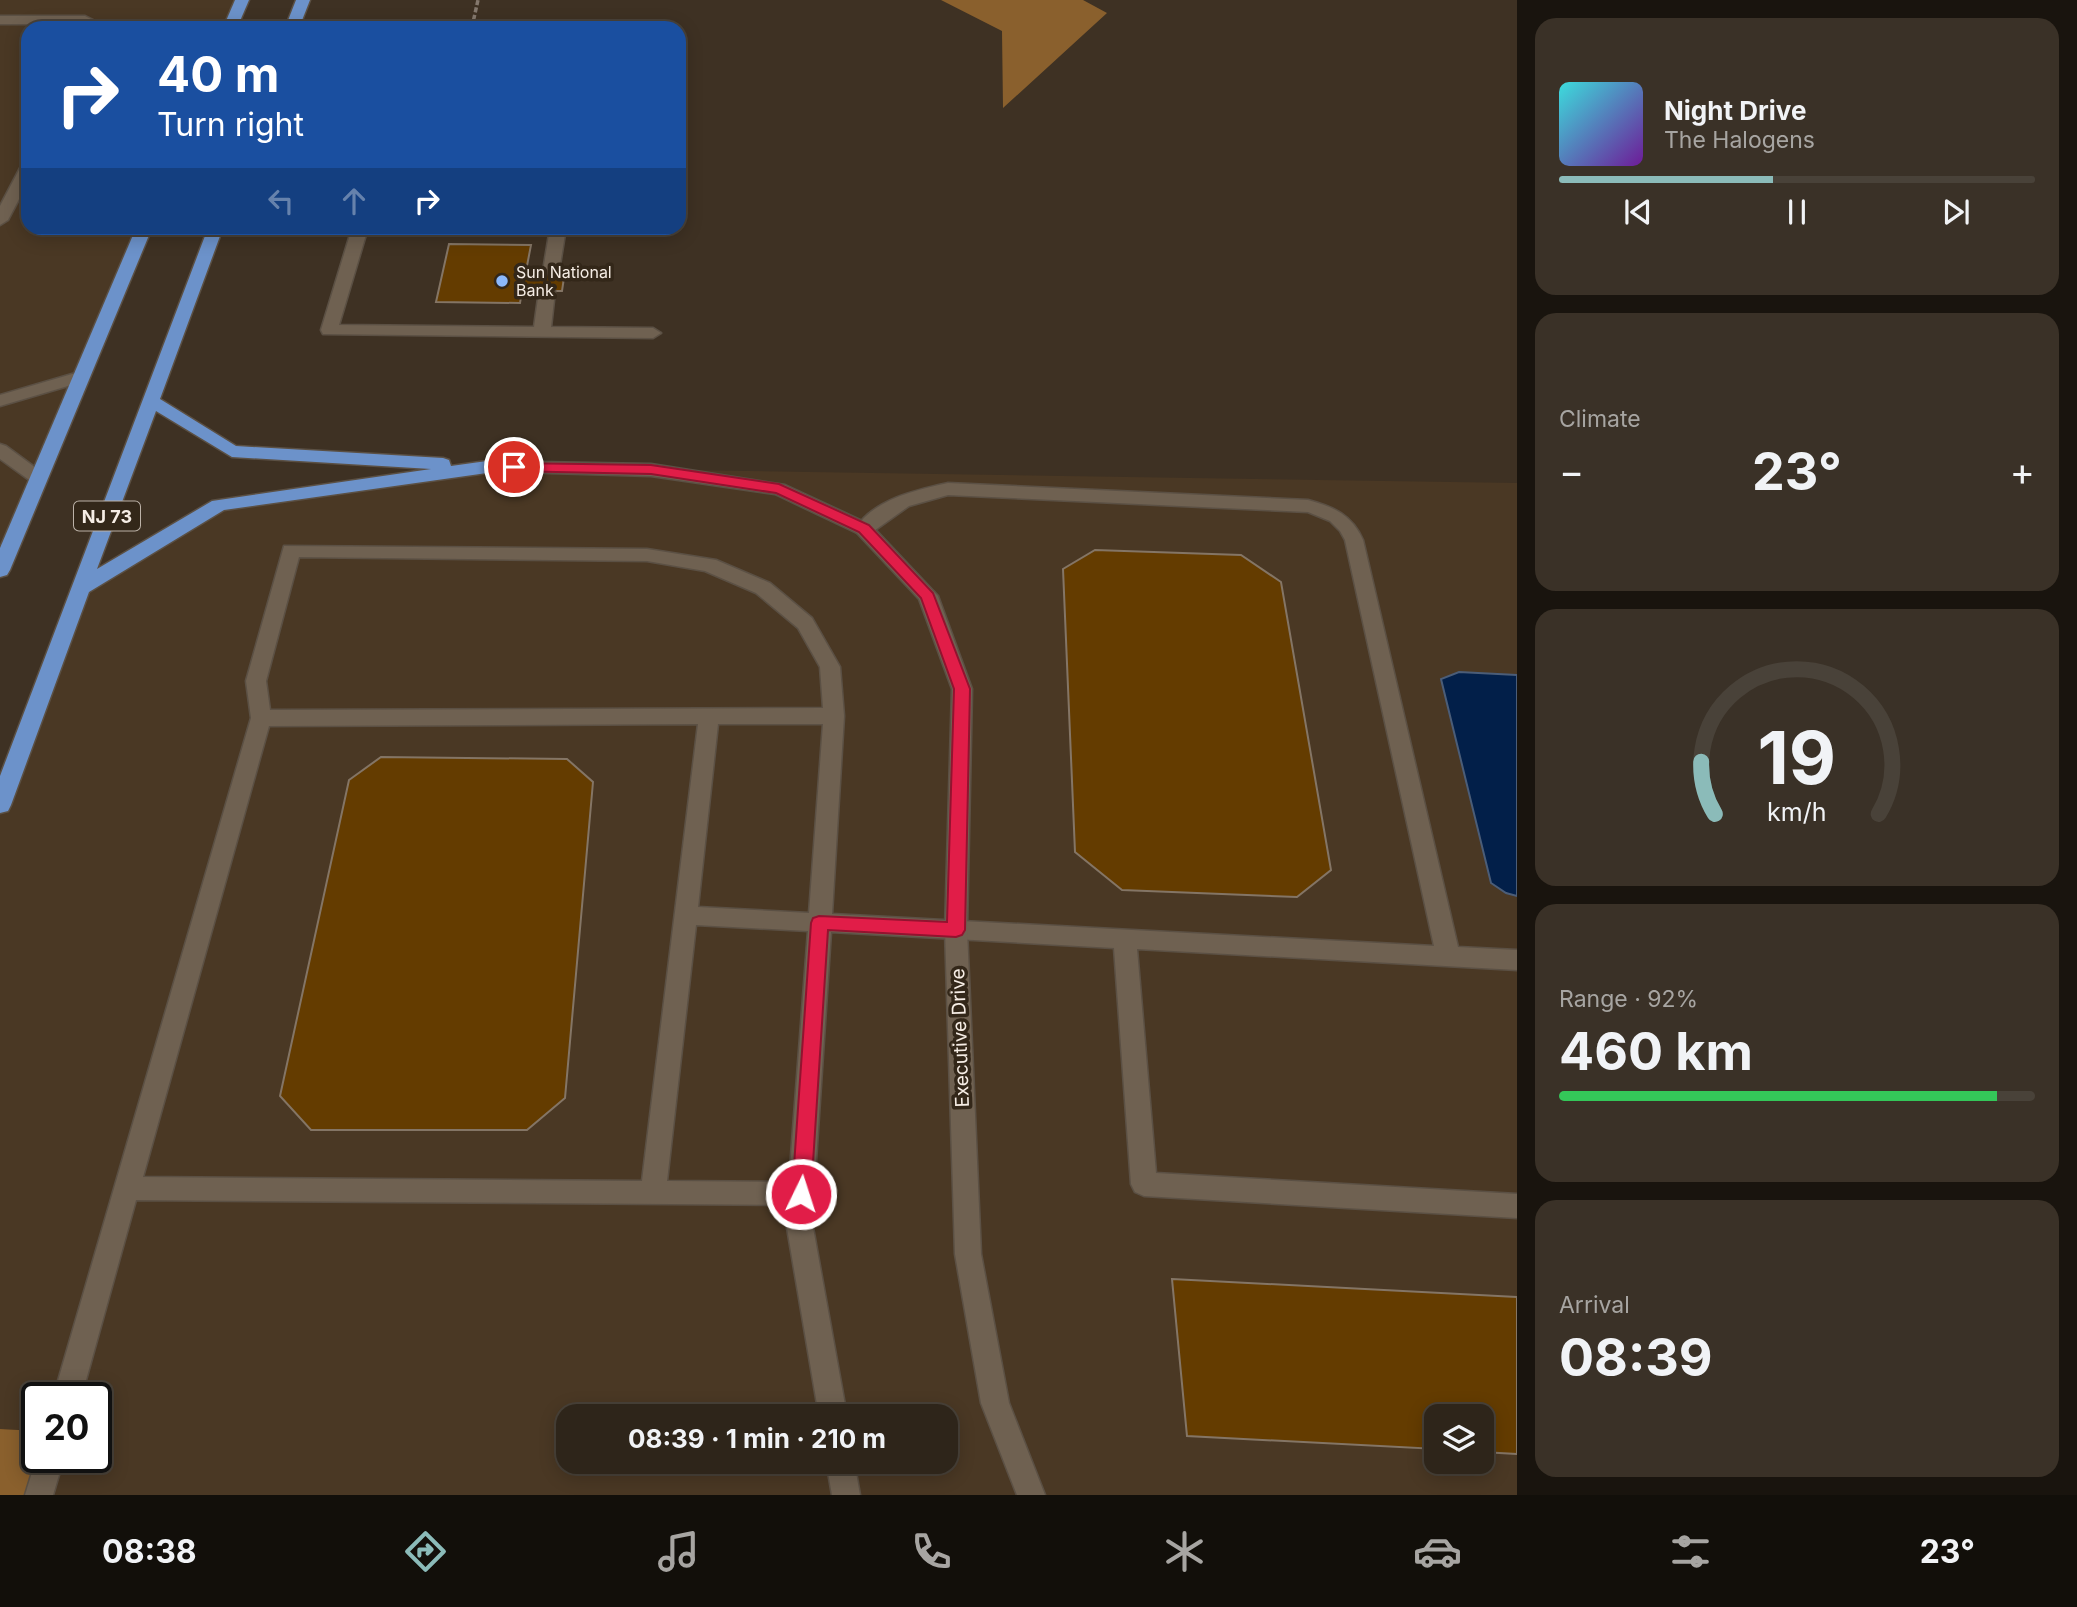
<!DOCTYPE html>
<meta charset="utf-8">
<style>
body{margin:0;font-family:Inter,sans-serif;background:#3a3127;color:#f1f3f6;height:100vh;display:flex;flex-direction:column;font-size:26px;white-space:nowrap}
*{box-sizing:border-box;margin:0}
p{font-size:23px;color:#a7a5a2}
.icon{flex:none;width:38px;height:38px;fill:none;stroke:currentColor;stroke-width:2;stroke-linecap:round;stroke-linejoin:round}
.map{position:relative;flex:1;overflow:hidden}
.panel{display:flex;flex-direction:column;gap:18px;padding:18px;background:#19140e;width:560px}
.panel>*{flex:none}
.banner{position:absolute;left:21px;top:21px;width:665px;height:214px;border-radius:21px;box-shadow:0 4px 18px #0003,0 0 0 2px #494239;background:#1a4fa0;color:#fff;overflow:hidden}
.buttons{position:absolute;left:1424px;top:1404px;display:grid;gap:14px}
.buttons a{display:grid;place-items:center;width:70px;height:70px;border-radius:14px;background:#2e251a;box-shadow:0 4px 18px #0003,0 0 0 2px #494239;font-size:35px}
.speed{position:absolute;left:21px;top:1382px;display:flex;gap:14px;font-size:35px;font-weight:700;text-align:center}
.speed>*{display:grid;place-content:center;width:91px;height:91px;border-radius:50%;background:#2e251a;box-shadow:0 4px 18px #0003,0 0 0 2px #494239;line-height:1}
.speed .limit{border:4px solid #111;border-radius:10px;background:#fff;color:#111}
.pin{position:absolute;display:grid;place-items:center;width:60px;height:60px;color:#fff;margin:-30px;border:4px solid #fff;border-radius:50%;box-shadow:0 2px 7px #0007}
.me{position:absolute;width:77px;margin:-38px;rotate:4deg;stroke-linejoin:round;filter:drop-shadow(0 0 5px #0008)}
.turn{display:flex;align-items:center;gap:24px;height:147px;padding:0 21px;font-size:32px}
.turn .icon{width:91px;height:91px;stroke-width:2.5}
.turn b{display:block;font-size:49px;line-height:60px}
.lanes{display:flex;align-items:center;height:66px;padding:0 21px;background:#0003;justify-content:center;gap:35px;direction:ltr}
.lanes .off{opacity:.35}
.big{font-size:52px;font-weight:700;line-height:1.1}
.panel .widget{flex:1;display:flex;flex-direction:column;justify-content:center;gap:10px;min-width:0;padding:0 24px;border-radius:21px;background:#3a3127}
.panel .dial{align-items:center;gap:0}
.dial svg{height:182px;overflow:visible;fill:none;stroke:#494239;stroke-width:7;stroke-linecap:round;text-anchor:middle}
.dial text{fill:#f1f3f6;stroke:none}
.song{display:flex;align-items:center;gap:21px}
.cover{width:84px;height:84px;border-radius:10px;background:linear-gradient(135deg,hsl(180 70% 55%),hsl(280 70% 35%))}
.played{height:7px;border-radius:4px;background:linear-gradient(90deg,#8bbbb9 45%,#494239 45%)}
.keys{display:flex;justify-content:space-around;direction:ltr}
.heat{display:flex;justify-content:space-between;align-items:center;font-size:38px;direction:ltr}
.charge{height:10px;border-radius:5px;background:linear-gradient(90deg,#34c759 92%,#494239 0)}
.trip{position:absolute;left:556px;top:1404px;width:402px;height:70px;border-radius:21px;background:#2e251a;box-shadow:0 4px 18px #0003,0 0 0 2px #494239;font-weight:700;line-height:70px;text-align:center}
.tabs{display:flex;height:112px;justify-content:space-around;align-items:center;background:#120f0a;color:#a7a5a2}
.tabs .icon{width:49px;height:49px}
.tabs .current{color:#8bbbb9}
.tabs b{font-size:32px;color:#f1f3f6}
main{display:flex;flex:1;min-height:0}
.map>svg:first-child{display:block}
.built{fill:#4a3824;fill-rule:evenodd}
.forest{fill:#8a602d}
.water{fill:#021f49;stroke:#4b5d78;stroke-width:2}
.building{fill:#643c00;stroke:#847565;stroke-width:2}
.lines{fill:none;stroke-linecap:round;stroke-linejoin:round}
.service-casing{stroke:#5b5044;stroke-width:3}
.minor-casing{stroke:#5b5044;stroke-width:3}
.trunk-casing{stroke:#5b5044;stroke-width:3}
.path{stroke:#84786d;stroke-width:3.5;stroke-dasharray:5 2.5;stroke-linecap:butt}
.service{fill:#6f6151;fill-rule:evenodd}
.minor{fill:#6f6151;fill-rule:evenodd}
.trunk{fill:#6c92ca;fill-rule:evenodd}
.route{fill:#e11d48;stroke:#92132f;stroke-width:2}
.poi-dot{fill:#8cb9fc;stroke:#332719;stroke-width:2.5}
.labels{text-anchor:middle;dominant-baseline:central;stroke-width:7;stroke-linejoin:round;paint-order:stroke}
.far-poi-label{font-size:16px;fill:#f6ede5;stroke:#332719;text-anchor:start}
.shield{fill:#332719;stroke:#bcb2a8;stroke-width:2}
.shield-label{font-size:18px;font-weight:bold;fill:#f6ede5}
.street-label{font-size:19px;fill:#f6ede5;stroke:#332719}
</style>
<main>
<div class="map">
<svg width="1517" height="1495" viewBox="0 0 1517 1495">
<rect width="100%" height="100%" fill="#3e3123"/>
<g class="built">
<polygon points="0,0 242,0 230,28 28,28 28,228 144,228 0,570"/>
<path d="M487 467 1517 483V1495H39L49 1458H96V1398H37V1431L0 1429V805L79 589 219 505ZM569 1416H947V1461H569ZM1437 1416H1482V1461H1437Z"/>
</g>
<g class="forest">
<polygon points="941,0 1083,0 1107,13 1003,108 1002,31"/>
<polygon points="0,1429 37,1431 39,1495 0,1495"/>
</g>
<polygon class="water" points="1459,672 1517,675 1517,896 1506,893 1491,883 1441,679"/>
<g class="building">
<polygon points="449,244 531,245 526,271 565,271 562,291 522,291 520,303 436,302"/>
<polygon points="1095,550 1241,555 1281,582 1331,870 1297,897 1122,890 1075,852 1063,569"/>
<polygon points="381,757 567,759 593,782 565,1098 527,1130 311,1130 280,1096 349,780"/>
<polygon points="1172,1279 1517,1297 1517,1454 1482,1452 1482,1416 1437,1416 1437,1449 1187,1436"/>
</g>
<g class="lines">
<g class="service-casing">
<g id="service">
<polygon points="0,16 85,16 109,28 91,28 83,24 0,24"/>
<polygon points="28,163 28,182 8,220 0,225 0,206 20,168"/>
<polygon points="208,228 348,228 340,233 214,235 208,233"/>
<polygon points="352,228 368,228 339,325 534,327 539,291 547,286 555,291 551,327 653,328 661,333 653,338 323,334 321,330"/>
<polygon points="550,228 566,228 559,271 551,276 543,271"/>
<polygon points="79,372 85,373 88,377 85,381 0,406 0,395"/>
<polygon points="0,444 6,446 44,474 47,478 44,482 32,482 0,459"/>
<path d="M948 483 1308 500C1334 507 1352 515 1363 540L1458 947 1517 950V970L1137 949 1156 1173 1517 1194V1218L1144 1196 1135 1192 1131 1184 1114 948 831 932 812 1222 847 1416H819L786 1222 787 1205 136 1200 81 1398H53L251 718 246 681 284 546 647 549 716 560 770 583 812 618 840 667 844 716 832 914 1434 946 1345 540 1340 531 1330 521 1308 512 948 495 909 506 871 533H857L855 529C874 499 916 490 948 483ZM299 557 647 561 705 571 756 593 798 628 820 667 823 708 270 710 266 681ZM698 724 642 1181 143 1177 269 726ZM718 724H823L809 913 698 907ZM696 925 808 931 789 1182 667 1181Z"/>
<polygon points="37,1456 64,1458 53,1495 25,1495"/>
<polygon points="826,1461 854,1461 860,1495 832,1495"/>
</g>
</g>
<g class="minor-casing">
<polygon id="minor" points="487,461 651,464 785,485 871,525 938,596 972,689 967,930 981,1254 1009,1403 1045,1495 1017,1495 981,1403 955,1254 945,930 952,689 919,599 857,533 775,494 651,476 481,471 478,467 481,463"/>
</g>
<g class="trunk-casing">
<g id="trunk">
<polygon points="235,0 249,0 237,28 223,28"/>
<polygon points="296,0 310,0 299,28 285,28"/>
<polygon points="136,228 152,228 10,570 7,575 0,577 0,548"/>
<path d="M208 228H223L160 399 236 446 443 458 449 460 451 466 487 461 496 467 487 473 224 510 89 592 11 805 8 811 0 813V776ZM156 411 232 457 431 469 212 501 97 569Z"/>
</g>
</g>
<polyline class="path" points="472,27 478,0"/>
<use href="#service" class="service"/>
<use href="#minor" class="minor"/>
<use href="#trunk" class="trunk"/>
</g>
<polygon class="route" points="514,463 651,465 779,484 869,525 933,593 970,689 965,930 962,935 956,937 828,930 811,1194 808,1200 801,1203 794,1200 792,1194 811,923 813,918 819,916 947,922 954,689 921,598 859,532 776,493 651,474 509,471 507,467"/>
<circle class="poi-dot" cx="502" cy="281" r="7"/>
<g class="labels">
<g class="far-poi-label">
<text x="516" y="272">Sun National<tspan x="516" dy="18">Bank</tspan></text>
</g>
<rect class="shield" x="74" y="501.5" width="66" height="29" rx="5"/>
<g class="shield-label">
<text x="107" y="516">NJ 73</text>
</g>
<g class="street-label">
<text transform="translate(960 1038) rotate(-92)">Executive Drive</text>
</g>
</g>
</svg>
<div class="buttons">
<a><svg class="icon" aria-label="layers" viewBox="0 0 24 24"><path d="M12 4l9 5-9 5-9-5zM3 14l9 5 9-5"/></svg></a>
</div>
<div class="speed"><div class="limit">20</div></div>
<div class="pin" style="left:514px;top:467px;background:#d93025"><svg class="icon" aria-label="arrive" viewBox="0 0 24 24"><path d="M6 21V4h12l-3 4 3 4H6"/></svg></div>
<svg class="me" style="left:801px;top:1194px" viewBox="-20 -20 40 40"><circle r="17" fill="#e11d48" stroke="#fff" stroke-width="3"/><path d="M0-11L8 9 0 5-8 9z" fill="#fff"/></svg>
<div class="trip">08:39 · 1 min · 210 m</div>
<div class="banner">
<div class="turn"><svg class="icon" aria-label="right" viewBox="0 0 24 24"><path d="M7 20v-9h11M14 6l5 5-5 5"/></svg><div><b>40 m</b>Turn right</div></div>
<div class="lanes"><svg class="icon off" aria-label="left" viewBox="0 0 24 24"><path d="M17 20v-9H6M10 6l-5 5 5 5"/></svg><svg class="icon off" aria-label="ahead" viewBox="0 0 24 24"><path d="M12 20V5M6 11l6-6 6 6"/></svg><svg class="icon" aria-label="right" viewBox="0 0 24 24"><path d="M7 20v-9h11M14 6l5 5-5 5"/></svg></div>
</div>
</div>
<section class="panel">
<div class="widget">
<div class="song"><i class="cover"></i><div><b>Night Drive</b><p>The Halogens</p></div></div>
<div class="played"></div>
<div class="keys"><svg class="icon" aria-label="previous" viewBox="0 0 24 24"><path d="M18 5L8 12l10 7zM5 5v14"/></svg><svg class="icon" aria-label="pause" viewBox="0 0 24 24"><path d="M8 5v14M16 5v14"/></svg><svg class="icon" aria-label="next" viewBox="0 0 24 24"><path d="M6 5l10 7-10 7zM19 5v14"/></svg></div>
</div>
<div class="widget"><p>Climate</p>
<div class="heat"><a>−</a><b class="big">23°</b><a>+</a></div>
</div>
<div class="widget dial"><svg viewBox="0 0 100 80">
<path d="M14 69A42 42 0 1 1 86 69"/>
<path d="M14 69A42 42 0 0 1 8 46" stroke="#8bbbb9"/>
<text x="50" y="56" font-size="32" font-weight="700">19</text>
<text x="50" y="72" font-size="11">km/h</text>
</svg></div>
<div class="widget"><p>Range · 92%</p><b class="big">460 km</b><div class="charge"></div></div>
<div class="widget"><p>Arrival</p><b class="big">08:39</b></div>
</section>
</main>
<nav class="tabs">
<b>08:38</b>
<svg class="icon current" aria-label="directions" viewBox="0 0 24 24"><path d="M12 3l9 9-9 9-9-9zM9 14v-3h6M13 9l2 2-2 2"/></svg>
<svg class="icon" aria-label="music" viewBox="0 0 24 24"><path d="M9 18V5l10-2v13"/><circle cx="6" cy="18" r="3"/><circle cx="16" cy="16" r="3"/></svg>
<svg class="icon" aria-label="phone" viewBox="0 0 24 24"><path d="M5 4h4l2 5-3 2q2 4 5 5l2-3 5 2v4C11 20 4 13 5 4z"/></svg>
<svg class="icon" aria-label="climate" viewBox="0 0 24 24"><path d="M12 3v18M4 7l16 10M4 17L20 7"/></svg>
<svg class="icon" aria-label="car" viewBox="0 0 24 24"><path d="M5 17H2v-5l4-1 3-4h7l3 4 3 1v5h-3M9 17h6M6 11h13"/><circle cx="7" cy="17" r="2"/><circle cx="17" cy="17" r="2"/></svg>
<svg class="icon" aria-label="filters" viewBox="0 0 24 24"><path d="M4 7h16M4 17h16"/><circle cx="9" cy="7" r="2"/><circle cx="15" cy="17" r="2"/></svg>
<b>23°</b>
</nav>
